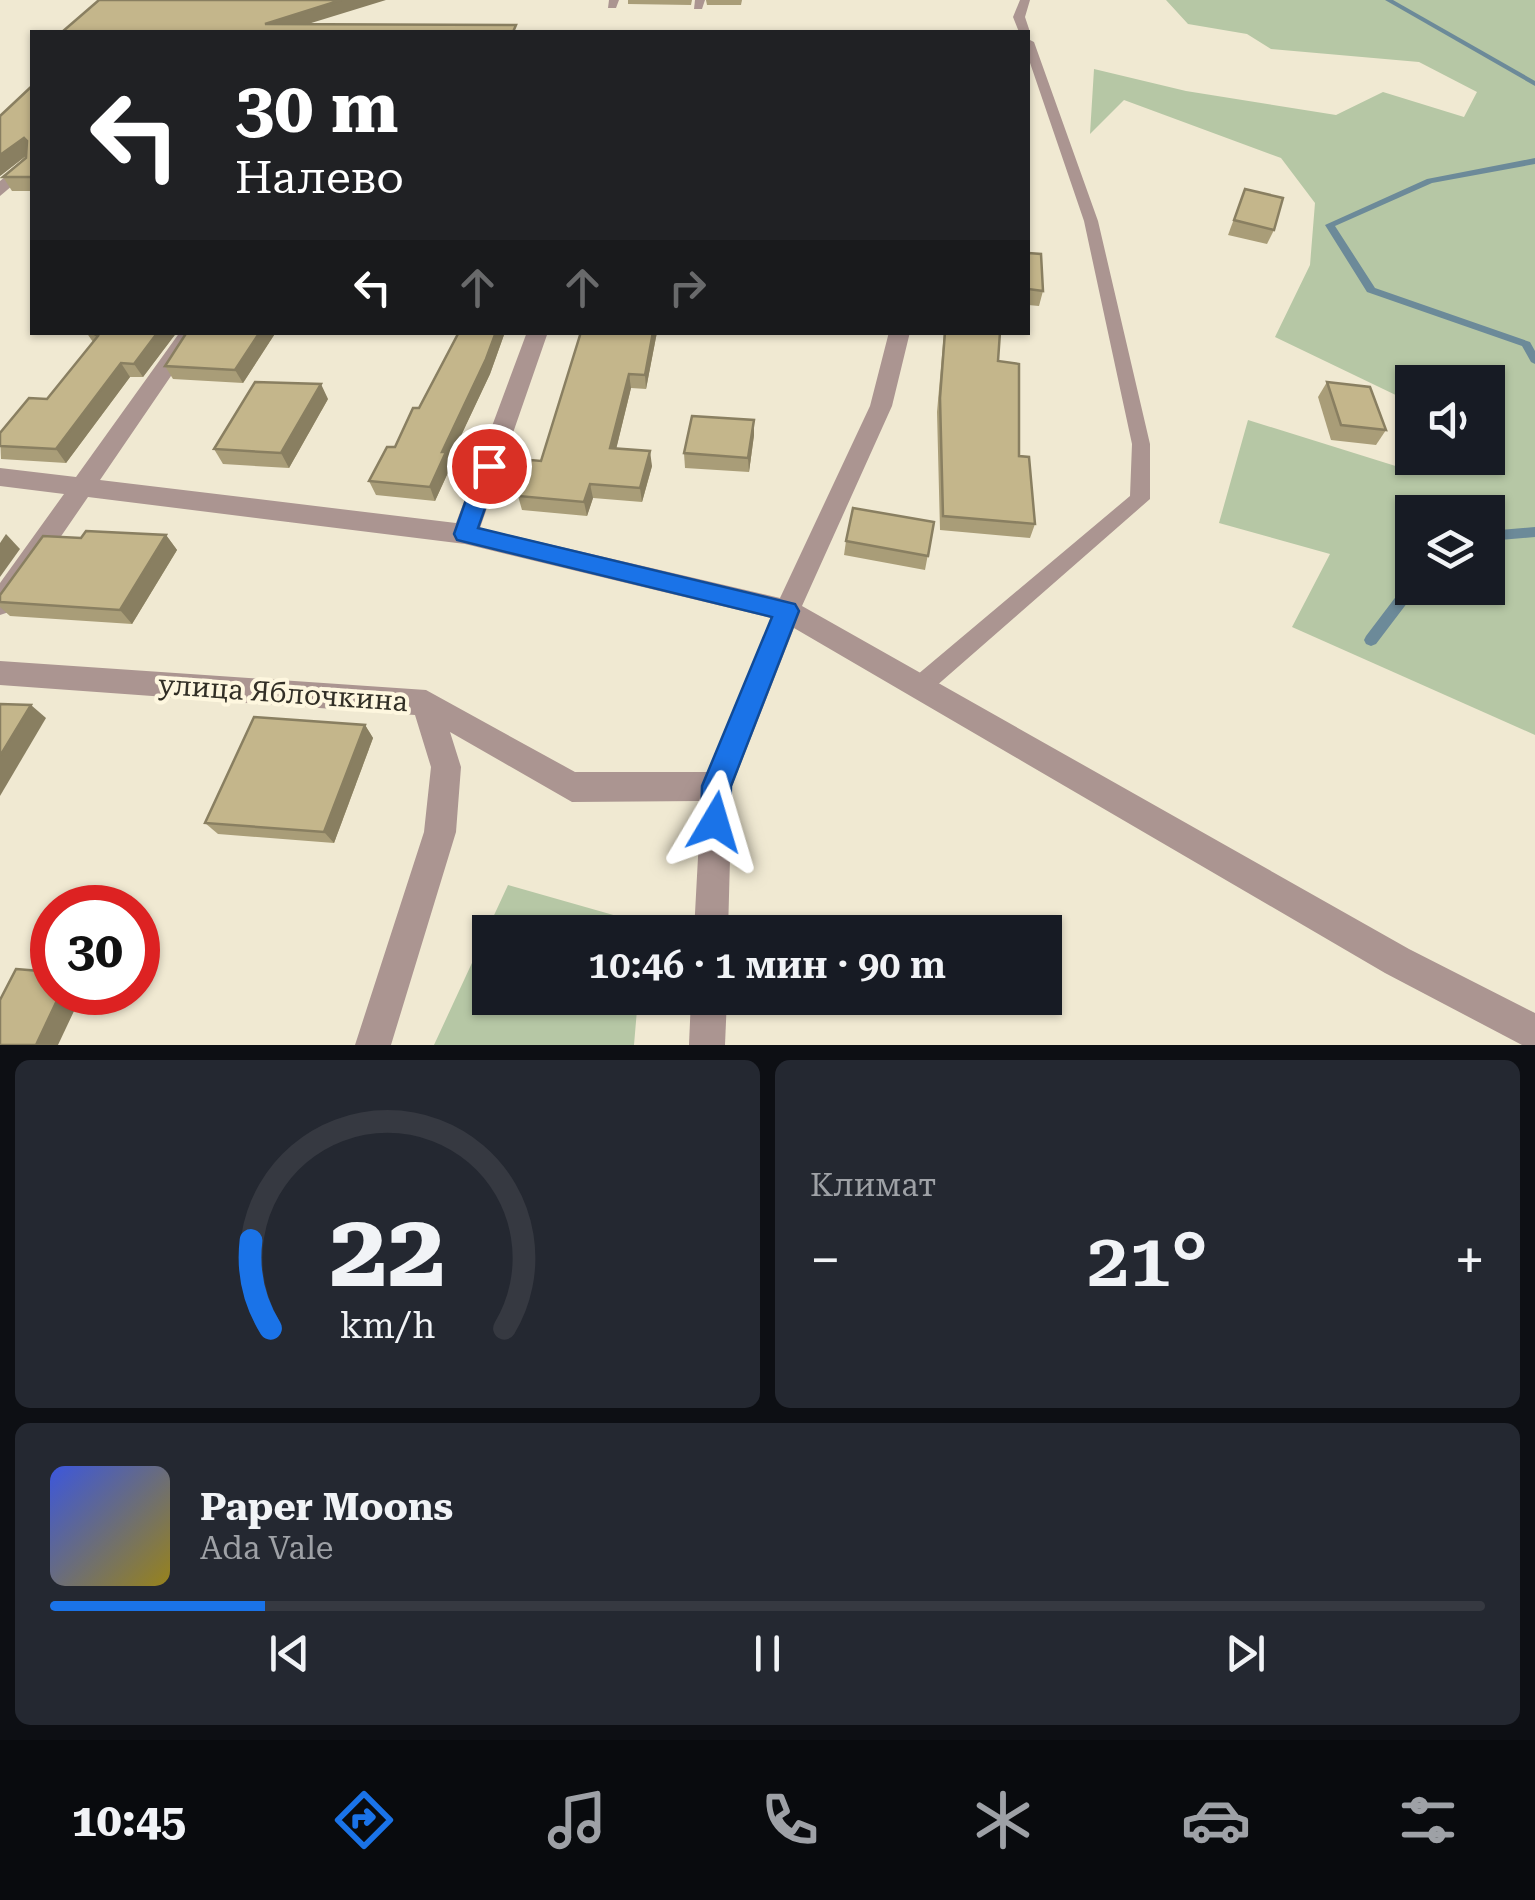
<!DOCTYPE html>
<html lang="ru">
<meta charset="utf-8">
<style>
body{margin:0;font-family:"Roboto Serif",serif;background:#242831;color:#f1f3f6;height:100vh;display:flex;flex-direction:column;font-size:38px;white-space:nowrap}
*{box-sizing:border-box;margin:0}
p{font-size:32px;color:#9ea1a6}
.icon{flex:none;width:55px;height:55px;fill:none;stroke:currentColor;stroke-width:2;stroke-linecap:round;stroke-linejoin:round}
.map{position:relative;height:1045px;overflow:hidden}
.side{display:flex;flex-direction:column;gap:15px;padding:15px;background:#0d0f14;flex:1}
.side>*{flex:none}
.hud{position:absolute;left:30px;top:30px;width:1000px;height:305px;border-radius:0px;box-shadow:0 2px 8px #0004;background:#202124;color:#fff;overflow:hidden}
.tools{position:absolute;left:1395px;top:365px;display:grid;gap:20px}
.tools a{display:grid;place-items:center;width:110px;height:110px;border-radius:0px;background:#171b24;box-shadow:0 2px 8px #0004;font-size:50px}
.speed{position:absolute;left:30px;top:885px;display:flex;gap:20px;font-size:50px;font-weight:700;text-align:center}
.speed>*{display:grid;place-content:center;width:130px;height:130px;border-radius:50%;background:#171b24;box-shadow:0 2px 8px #0004;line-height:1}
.speed .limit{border:15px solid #d22;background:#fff;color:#111}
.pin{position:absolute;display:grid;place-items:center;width:85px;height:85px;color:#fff;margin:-42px;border:5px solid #fff;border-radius:50%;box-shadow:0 2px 10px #0007}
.me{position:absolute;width:110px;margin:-55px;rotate:7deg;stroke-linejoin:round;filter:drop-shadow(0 0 8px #0008)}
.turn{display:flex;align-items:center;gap:35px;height:210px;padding:0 40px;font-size:45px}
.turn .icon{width:130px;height:130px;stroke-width:2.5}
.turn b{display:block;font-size:70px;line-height:85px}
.lanes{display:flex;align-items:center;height:95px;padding:0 40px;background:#0003;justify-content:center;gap:50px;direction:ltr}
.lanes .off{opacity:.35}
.big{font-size:75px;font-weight:600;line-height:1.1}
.side .card{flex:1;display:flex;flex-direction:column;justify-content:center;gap:15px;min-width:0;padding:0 35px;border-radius:15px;background:#242831}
.side .dial{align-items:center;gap:0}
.dial svg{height:260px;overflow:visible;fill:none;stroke:#363941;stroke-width:7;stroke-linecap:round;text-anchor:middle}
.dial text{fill:#f1f3f6;stroke:none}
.song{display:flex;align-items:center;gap:30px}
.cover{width:120px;height:120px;border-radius:15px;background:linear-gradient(135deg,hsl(230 70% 55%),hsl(50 70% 35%))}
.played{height:10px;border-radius:5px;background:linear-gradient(90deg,#1a73e8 15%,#363941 15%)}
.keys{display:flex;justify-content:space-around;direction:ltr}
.heat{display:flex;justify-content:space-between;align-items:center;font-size:55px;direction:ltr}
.side .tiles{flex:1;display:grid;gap:15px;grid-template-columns:1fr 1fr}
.card:last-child{grid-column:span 2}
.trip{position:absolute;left:472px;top:915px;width:590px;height:100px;border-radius:0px;background:#171b24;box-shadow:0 2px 8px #0004;font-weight:600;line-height:100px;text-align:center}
.tab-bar{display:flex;height:160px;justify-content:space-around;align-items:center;background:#090b0e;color:#9ea1a6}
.tab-bar .icon{width:70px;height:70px}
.tab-bar .on{color:#1a73e8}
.tab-bar b{font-size:45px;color:#f1f3f6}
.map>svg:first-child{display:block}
.green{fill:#b6c7a5;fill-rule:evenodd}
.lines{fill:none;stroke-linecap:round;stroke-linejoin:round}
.stream{fill:#6c8a99;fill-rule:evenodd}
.lane{fill:#ab9591;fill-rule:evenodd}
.street{fill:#ab9591;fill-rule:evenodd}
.wall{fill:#a99d78}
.shaded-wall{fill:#897f61}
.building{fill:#c4b68b;stroke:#897f61;stroke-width:2.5}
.route{fill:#1a73e8;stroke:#114b97;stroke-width:2.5}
.labels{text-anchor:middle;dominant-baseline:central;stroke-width:8;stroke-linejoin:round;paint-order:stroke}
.street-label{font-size:28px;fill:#322f26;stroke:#fef7df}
</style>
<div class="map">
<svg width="1535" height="1045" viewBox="0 0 1535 1045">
<rect width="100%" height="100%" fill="#f0e9d2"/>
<g class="green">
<path d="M1166 0H1535V735L1292 627 1330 554 1219 523 1248 420 1402 468 1404 399 1275 337 1310 265 1315 203 1281 158 1124 100 1090 134 1094 69 1186 91 1336 115 1383 92 1464 117 1477 92 1419 62 1271 49 1247 34 1188 24ZM1412 382H1488V458H1412ZM1488 512V588H1412V512Z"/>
<polygon points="508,885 645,924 644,932 490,932 490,998 638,998 634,1045 434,1045"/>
</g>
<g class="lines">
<g class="stream">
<polygon points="1385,0 1393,0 1535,81 1535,86"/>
<polygon points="1535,158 1535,164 1432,183 1335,226 1375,288 1530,342 1535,351 1535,364 1531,362 1522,346 1367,292 1325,225 1427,179"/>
<polygon points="1535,527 1535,537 1488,541 1488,531"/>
<polygon points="1412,581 1412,588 1418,588 1417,590 1376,644 1371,646 1366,644 1364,640 1366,636 1407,582"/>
</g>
<g class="lane">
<polygon points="609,0 619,0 616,8 608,8"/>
<polygon points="695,0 705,0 702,9 694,9"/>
<polygon points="1020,0 1030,0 1025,17 1030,32 1028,35 1019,32 1013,17"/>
<polygon points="1028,39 1034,42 1098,221 1150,444 1150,499 927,694 919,697 911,694 908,687 911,680 1130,496 1132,444 1084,221 1028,57"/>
</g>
<g class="street">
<polygon points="32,155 32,169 0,196 0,181"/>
<polygon points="180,332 201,332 100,480 456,523 527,332 548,332 480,528 780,598 870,406 889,332 910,332 892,406 802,606 1409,949 1535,1013 1535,1045 1522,1045 1385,973 794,628 732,786 728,932 694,932 701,801 572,802 450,732 461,767 456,832 391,1045 355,1045 424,832 431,767 415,715 0,685 0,661 426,690 575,772 708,772 771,618 465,544 88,497 9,612 0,615 0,583 64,494 0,486 0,468 76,477"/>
<polygon points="691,998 727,998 725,1045 689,1045"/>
</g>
</g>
<g class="wall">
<polygon points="628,0 692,0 691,5 628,4"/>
<polygon points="706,0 742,0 741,5 707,5"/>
<polygon points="32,86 32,191 12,191 3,177 26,156 0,176"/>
<polygon points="1245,189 1274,230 1267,244 1228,235"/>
<polygon points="1028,253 1043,291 1039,306 1028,305"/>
<polygon points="86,332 177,332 143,377 130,377 66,463 1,459 0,433 47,399 93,342"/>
<polygon points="187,332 276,332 243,383 173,379 165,366"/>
<polygon points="455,332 505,332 490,374 449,461 451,466 435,501 376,495 369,481 395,447 419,408 457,337"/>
<polygon points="581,332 657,332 646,389 631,388 616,449 652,466 642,502 593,498 587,516 522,510 518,496 541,461"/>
<polygon points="944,332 1000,332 998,361 1035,524 1030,538 940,530 937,412"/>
<polygon points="1327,382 1386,430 1376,445 1331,440 1318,397"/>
<polygon points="328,399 289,468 223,464 214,449"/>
<polygon points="754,420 754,435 749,472 685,468 684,453"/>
<polygon points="934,522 925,570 844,555 846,541"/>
<polygon points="166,535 177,550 132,624 10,616 0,607 0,595 81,538"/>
<polygon points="365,725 373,738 334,843 218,834 205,823"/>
</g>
<g class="shaded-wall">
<polygon points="341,0 386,0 282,32 265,24"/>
<polygon points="24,138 32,151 0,176 0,155"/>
<polygon points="158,332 177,332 143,377 134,364"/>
<polygon points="260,332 276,332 243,383 235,370"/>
<polygon points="496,332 505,332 490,374 449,461 451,466 435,501 430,487 442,452"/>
<polygon points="653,332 657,332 646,389 645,375"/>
<polygon points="121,363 130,377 66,463 56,449"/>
<polygon points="629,374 631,388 613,462 610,448"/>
<polygon points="321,384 328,399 289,468 281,453"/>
<polygon points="754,420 754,435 749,472 748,458"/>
<polygon points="650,451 652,466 642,502 640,488"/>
<polygon points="590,484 593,498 587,516 584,502"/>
<polygon points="6,534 20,549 0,577 0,543"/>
<polygon points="166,535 177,550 132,624 120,610"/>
<polygon points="31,705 46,718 0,796 0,756"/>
<polygon points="365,725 373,738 334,843 324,832"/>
<polygon points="61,992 83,992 58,1045 36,1045"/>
</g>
<g class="building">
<polygon points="99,0 341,0 265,24 516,25 513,32 62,32"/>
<polygon points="32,86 32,177 3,177 26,158 27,141 24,138 0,155 0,116"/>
<polygon points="1245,189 1283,198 1274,230 1234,220"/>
<polygon points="1028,253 1041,254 1043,291 1028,289"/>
<polygon points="90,332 158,332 134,364 121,363 56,449 0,446 0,433 29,398 47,399 98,336"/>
<polygon points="187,332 260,332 235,370 165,366"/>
<polygon points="459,332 496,332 486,359 442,452 446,452 430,487 369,481 387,447 395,447 413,408 419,408"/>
<polygon points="581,332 653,332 645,375 629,374 610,448 650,451 640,488 590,484 584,502 518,496 531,460 541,461"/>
<polygon points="945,332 1000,332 998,361 1019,364 1019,456 1029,457 1035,524 943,516 940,398"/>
<polygon points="255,382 321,384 281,453 214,449"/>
<polygon points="1327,382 1370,387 1386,430 1341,425"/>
<polygon points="692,416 754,420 748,458 684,453"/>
<polygon points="853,508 934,522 928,556 846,541"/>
<polygon points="86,531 166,535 120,610 0,602 0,595 43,536 81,538"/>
<polygon points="0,704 31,705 0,756"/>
<polygon points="254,717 365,725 324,832 205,823"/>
<polygon points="16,969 52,972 52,992 61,992 36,1045 0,1045 0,1000"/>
</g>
<polygon class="route" points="489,459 500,466 478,528 795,604 799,611 731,786 730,822 725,832 715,836 705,832 701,822 702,786 772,617 457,540 454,534 478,466"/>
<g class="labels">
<g class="street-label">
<text transform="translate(283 693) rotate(4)">улица Яблочкина</text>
</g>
</g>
</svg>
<div class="tools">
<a><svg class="icon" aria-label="sound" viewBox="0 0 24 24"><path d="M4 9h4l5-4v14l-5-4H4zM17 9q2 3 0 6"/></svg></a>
<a><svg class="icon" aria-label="layers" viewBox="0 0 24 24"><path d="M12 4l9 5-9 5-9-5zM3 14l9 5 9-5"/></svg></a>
</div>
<div class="speed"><div class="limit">30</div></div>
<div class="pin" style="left:489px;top:466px;background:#d93025"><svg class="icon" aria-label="arrive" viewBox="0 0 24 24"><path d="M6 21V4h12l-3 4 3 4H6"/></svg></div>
<svg class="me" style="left:715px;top:822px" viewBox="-20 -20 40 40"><path d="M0-17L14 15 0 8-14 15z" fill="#1a73e8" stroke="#fff" stroke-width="4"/></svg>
<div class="trip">10:46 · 1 мин · 90 m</div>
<div class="hud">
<div class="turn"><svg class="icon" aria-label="left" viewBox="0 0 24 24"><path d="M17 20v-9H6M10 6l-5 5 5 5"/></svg><div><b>30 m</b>Налево</div></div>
<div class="lanes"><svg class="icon" aria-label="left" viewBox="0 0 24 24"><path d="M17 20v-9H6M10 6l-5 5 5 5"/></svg><svg class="icon off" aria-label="ahead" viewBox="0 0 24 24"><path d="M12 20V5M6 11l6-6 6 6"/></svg><svg class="icon off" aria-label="ahead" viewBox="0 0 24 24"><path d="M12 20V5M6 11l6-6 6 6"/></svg><svg class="icon off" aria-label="right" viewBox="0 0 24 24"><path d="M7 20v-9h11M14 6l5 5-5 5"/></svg></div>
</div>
</div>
<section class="side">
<div class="tiles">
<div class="card dial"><svg viewBox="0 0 100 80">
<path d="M14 69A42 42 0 1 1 86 69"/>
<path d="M14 69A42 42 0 0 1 8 42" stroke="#1a73e8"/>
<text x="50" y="56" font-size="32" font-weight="700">22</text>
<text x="50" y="72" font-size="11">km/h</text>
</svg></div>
<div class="card"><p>Климат</p>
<div class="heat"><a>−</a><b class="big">21°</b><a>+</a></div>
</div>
<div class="card">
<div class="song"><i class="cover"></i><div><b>Paper Moons</b><p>Ada Vale</p></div></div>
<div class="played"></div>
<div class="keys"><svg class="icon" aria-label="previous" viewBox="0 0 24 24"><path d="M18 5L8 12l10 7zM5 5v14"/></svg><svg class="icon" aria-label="pause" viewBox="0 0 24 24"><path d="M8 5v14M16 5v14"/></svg><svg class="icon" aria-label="next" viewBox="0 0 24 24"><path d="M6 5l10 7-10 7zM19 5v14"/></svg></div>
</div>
</div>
</section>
<nav class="tab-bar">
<b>10:45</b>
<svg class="icon on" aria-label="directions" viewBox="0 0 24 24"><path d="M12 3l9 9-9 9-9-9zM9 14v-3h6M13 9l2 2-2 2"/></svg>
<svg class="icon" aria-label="music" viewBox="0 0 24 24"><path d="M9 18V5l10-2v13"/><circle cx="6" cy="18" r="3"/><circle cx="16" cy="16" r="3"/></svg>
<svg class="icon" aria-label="phone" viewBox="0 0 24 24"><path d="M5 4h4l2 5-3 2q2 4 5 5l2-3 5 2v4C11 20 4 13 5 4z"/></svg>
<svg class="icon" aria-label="climate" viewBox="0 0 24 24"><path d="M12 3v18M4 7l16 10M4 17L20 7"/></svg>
<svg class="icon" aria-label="car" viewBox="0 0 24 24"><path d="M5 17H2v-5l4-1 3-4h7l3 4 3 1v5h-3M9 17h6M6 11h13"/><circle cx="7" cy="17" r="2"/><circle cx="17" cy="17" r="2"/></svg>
<svg class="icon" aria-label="filters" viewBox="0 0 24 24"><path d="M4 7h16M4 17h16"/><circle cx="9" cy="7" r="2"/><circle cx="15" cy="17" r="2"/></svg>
</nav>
